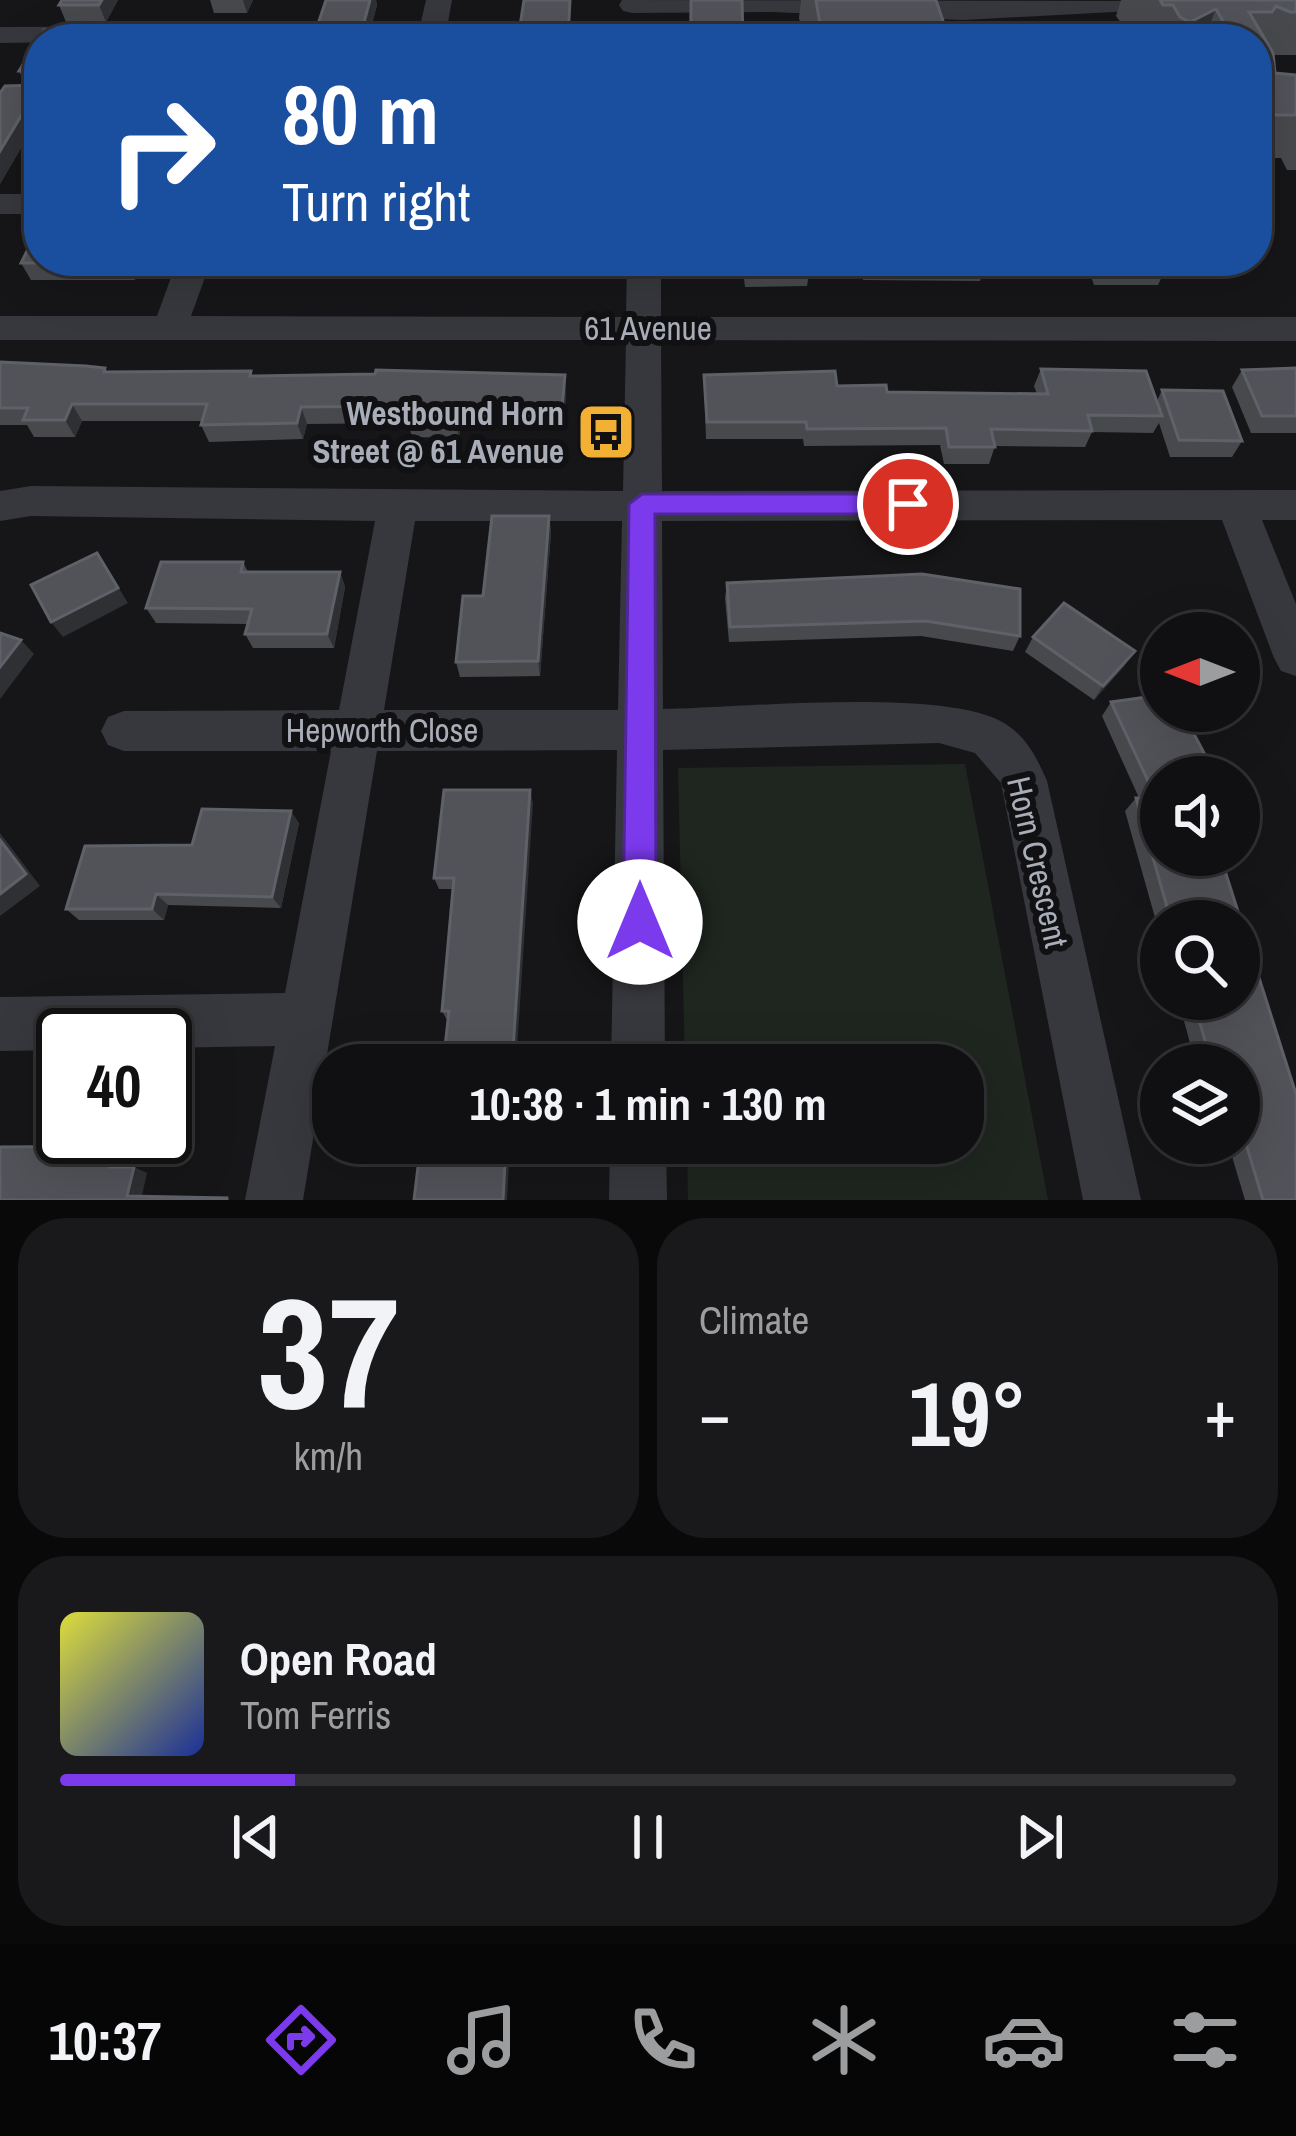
<!DOCTYPE html>
<meta charset="utf-8">
<style>
body{margin:0;font-family:"Archivo Narrow",sans-serif;background:#19191b;color:#f1f3f6;height:100vh;display:flex;flex-direction:column;font-size:45px;white-space:nowrap}
*{box-sizing:border-box;margin:0}
p{font-size:39px;color:#9c9d9f}
.icon{flex:none;width:66px;height:66px;fill:none;stroke:currentColor;stroke-width:2;stroke-linecap:round;stroke-linejoin:round}
.map{position:relative;height:1200px;overflow:hidden}
.details{display:flex;flex-direction:column;gap:18px;padding:18px;background:#09090a;flex:1}
.details>*{flex:none}
.hud{position:absolute;left:24px;top:24px;width:1248px;height:252px;border-radius:48px;box-shadow:0 12px 48px #0002,0 0 0 3px #303032;background:#1a4fa0;color:#fff;overflow:hidden}
.needle{width:78px;rotate:270deg}
.fabs{position:absolute;left:1140px;top:612px;display:grid;gap:24px}
.fabs a{display:grid;place-items:center;width:120px;height:120px;border-radius:50%;background:#101012;box-shadow:0 12px 48px #0002,0 0 0 3px #303032;font-size:60px}
.speed{position:absolute;left:36px;top:1008px;display:flex;gap:24px;font-size:60px;font-weight:700;text-align:center}
.speed>*{display:grid;place-content:center;width:156px;height:156px;border-radius:50%;background:#101012;box-shadow:0 12px 48px #0002,0 0 0 3px #303032;line-height:1}
.speed .limit{border:6px solid #111;border-radius:18px;background:#fff;color:#111}
.pin{position:absolute;display:grid;place-items:center;width:102px;height:102px;color:#fff;margin:-51px;border:6px solid #fff;border-radius:50%;box-shadow:0 3px 12px #0007}
.me{position:absolute;width:132px;margin:-66px;rotate:0deg;stroke-linejoin:round;filter:drop-shadow(0 0 9px #0008)}
.turn{display:flex;align-items:center;gap:42px;height:252px;padding:0 60px;font-size:54px}
.turn .icon{width:156px;height:156px;stroke-width:2.5}
.turn b{display:block;font-size:84px;line-height:102px}
.big{font-size:90px;font-weight:700;line-height:1.1}
.details .card{flex:1;display:flex;flex-direction:column;justify-content:center;gap:18px;min-width:0;padding:0 42px;border-radius:48px;background:#19191b}
.details .dial{align-items:center;gap:0}
.dial b{font-size:156px;line-height:1}
.song{display:flex;align-items:center;gap:36px}
.cover{width:144px;height:144px;border-radius:18px;background:linear-gradient(135deg,hsl(60 70% 55%),hsl(230 70% 35%))}
.played{height:12px;border-radius:6px;background:linear-gradient(90deg,#7c3aed 20%,#303032 20%)}
.keys{display:flex;justify-content:space-around;direction:ltr}
.heat{display:flex;justify-content:space-between;align-items:center;font-size:66px;direction:ltr}
.details .tiles{flex:1;display:grid;gap:18px;grid-template-columns:1fr 1fr}
.card:last-child{grid-column:span 2}
.trip{position:absolute;left:312px;top:1044px;width:672px;height:120px;border-radius:48px;background:#101012;box-shadow:0 12px 48px #0002,0 0 0 3px #303032;font-weight:700;line-height:120px;text-align:center}
.dock{display:flex;height:192px;justify-content:space-around;align-items:center;background:#060607;color:#9c9d9f}
.dock .icon{width:84px;height:84px}
.dock .current{color:#7c3aed}
.dock b{font-size:54px;color:#f1f3f6}
.map>svg:first-child{display:block}
.green{fill:#1e261f}
.lines{fill:none;stroke-linecap:round;stroke-linejoin:round}
.minor{fill:#37383d;fill-rule:evenodd}
.wall{fill:#47494d}
.shaded-wall{fill:#2f3033}
.building{fill:#525359;stroke:#5f6168;stroke-width:3}
.route{fill:#7c3aed;stroke:#51269a;stroke-width:3}
.labels{text-anchor:middle;dominant-baseline:central;stroke-width:12;stroke-linejoin:round;paint-order:stroke}
.street-label{font-size:33px;fill:#a8adb8;stroke:#111113}
.poi-label{font-size:33px;font-weight:bold;fill:#a8adb8;stroke:#111113;text-anchor:end}
</style>
<div class="map">
<svg width="1296" height="1200" viewBox="0 0 1296 1200">
<rect width="100%" height="100%" fill="#161618"/>
<polygon class="green" points="965,764 1048,1200 688,1200 687,1143 963,1143 963,1065 685,1065 678,768"/>
<g class="lines">
<g class="minor">
<polygon points="426,0 452,0 445,39 417,39"/>
<polygon points="622,0 1182,1 1169,9 963,20 772,12 632,13 623,11 619,5"/>
<polygon points="248,26 276,33 280,39 0,43 0,27"/>
<rect x="0" y="194" width="39" height="20"/>
<path d="M177 261H211L191 316 626 317 627 261H661V317H1296V341L661 340 662 491 1296 490V520H1262L1296 604V676L1281 671 1274 658 1222 520 662 521 663 709C739 708 945 687 1004 723 1026 736 1037 758 1047 781L1141 1200H1083L1001 783 975 753 939 743 663 750 665 1065H611L617 750 377 751 303 1200H245L275 1046 165 1048V1035H63V1050L0 1051V997L285 993 331 751H124L108 745 101 731 108 717 124 711 339 710 375 521 31 516 0 521V491L31 486 623 491 626 340H0V316H157ZM415 521H622L618 710H384Z"/>
<polygon points="610,1143 666,1143 667,1200 609,1200"/>
</g>
</g>
<g class="wall">
<polygon points="62,0 118,0 106,22 66,22 59,5"/>
<polygon points="210,0 253,0 247,13 214,13"/>
<polygon points="370,0 376,0 377,5 368,39 313,39"/>
<polygon points="690,0 742,0 743,39 689,39"/>
<polygon points="801,0 936,0 949,39 810,39 809,32 802,32 799,18"/>
<polygon points="1121,0 1296,0 1296,55 1273,55 1275,73 1296,75 1296,170 1287,170 1281,158 1257,158 1257,39 1132,38 1116,16"/>
<polygon points="85,29 90,39 39,39 39,117 0,184 0,93 5,86 26,85 19,71 44,30"/>
<polygon points="142,261 135,280 31,280 21,263"/>
<polygon points="236,261 303,261 299,279 242,279"/>
<polygon points="396,261 584,261 584,266 541,266 541,274 399,276"/>
<polygon points="742,261 808,261 810,269 807,286 745,287"/>
<polygon points="860,261 986,261 980,281 863,280"/>
<polygon points="1086,261 1164,261 1166,268 1158,285 1094,285"/>
<polygon points="0,362 105,368 107,372 253,376 566,392 564,423 461,422 459,438 412,437 408,423 307,424 303,439 209,442 201,425 202,421 82,421 75,437 34,437 27,425 0,425"/>
<polygon points="1296,368 1296,433 1251,433 1232,387 1242,370"/>
<polygon points="1041,369 1157,401 1162,390 1242,441 1232,457 1170,457 1159,423 1153,433 1092,432 1085,447 995,446 989,464 944,464 940,445 804,446 803,439 706,439 704,375 837,386 887,392 1037,394 1034,386"/>
<polygon points="549,516 551,532 540,676 460,677 456,662 483,596"/>
<polygon points="243,562 248,572 340,572 345,587 334,648 253,648 245,634 248,624 156,623 146,608"/>
<polygon points="727,583 1020,636 1013,651 921,636 729,642 725,598"/>
<polygon points="1033,637 1125,665 1094,700 1025,652"/>
<polygon points="1161,695 1161,711 1182,711 1215,774 1212,777 1161,777 1161,855 1220,855 1296,1094 1296,1200 1245,1200 1228,1143 1239,1143 1239,1065 1196,1065 1178,999 1239,999 1239,921 1161,921 1161,939 1125,811 1136,798 1139,798 1102,716 1111,702"/>
<polygon points="533,803 448,1020 447,1020 442,1011 453,889 439,889 434,878"/>
<polygon points="299,823 281,908 168,905 164,920 79,920 66,909 192,845"/>
</g>
<g class="shaded-wall">
<polygon points="102,0 118,0 106,22 99,5"/>
<polygon points="243,0 253,0 247,13"/>
<polygon points="370,0 376,0 377,5 368,39 364,39 362,30"/>
<polygon points="1216,9 1204,39 1184,39 1190,22"/>
<polygon points="39,86 39,117 0,184 0,151"/>
<polygon points="128,261 142,261 135,280 127,263"/>
<polygon points="303,261 299,279 293,262"/>
<polygon points="565,375 566,392 564,423 562,407"/>
<polygon points="72,404 82,421 75,437 65,420"/>
<polygon points="458,405 461,422 459,438 455,421"/>
<polygon points="301,407 307,424 303,439 297,423"/>
<polygon points="549,516 551,532 540,676 538,661"/>
<polygon points="97,553 128,603 63,637 51,622"/>
<polygon points="340,572 345,587 334,648 327,634"/>
<polygon points="21,640 34,654 0,699 0,667"/>
<polygon points="1135,651 1125,665 1094,700 1103,686"/>
<polygon points="530,790 533,803 516,1065 512,1065"/>
<polygon points="291,811 299,823 281,908 272,897"/>
<polygon points="0,833 40,886 0,916"/>
<polygon points="156,894 168,905 164,920 152,909"/>
<polygon points="506,1143 510,1143 507,1200 503,1200"/>
<polygon points="116,1146 129,1152 124,1173 110,1167"/>
<polygon points="134,1167 147,1173 141,1200 127,1196"/>
</g>
<g class="building">
<polygon points="62,0 102,0 99,5 59,5"/>
<polygon points="326,0 370,0 362,30 352,30 350,39 313,39"/>
<polygon points="524,0 570,0 568,39 518,39"/>
<polygon points="691,0 742,0 743,39 697,39 696,30 691,30"/>
<polygon points="816,0 936,0 949,39 907,39 904,31 821,31"/>
<polygon points="1160,0 1296,0 1296,12 1290,12 1276,6 1272,12 1249,12 1273,53 1275,73 1296,75 1296,115 1275,115 1257,82 1257,39 1233,39 1216,9 1190,22 1180,17 1173,5 1163,5"/>
<polygon points="85,29 80,39 39,39 39,71 19,71 44,30"/>
<polygon points="39,85 39,86 0,151 0,93 5,86"/>
<polygon points="39,227 39,261 128,261 127,263 21,263"/>
<polygon points="746,261 808,261 810,269 747,269"/>
<polygon points="1099,261 1164,261 1166,268 1101,268"/>
<polygon points="0,362 86,366 105,368 104,372 251,371 250,376 375,374 376,370 565,375 562,407 458,405 455,421 408,420 411,406 301,407 297,423 201,425 207,404 72,404 65,420 23,420 28,408 0,408"/>
<polygon points="1296,368 1296,416 1262,416 1242,370"/>
<polygon points="1041,369 1146,371 1162,416 1088,415 1092,431 991,429 995,447 949,447 946,428 807,429 806,422 707,422 704,375 835,371 837,386 886,385 887,392 1048,394"/>
<polygon points="1162,390 1223,391 1242,441 1179,440"/>
<polygon points="492,516 549,516 538,661 456,662 463,596 483,596"/>
<polygon points="97,553 118,588 51,622 31,585"/>
<polygon points="161,562 243,562 241,572 340,572 327,634 245,634 252,609 146,608"/>
<polygon points="922,574 1020,589 1020,636 926,621 730,627 727,583"/>
<polygon points="1064,603 1135,651 1103,686 1033,637"/>
<polygon points="0,633 21,640 0,667"/>
<polygon points="1161,695 1161,711 1182,711 1215,774 1198,777 1161,777 1161,855 1220,855 1296,1094 1296,1200 1263,1200 1243,1134 1239,1134 1239,1065 1212,1065 1193,999 1239,999 1239,921 1171,921 1136,798 1156,798 1111,702"/>
<polygon points="444,790 530,790 512,1065 443,1065 449,1011 442,1011 454,878 434,878"/>
<polygon points="202,809 291,811 272,897 156,894 152,909 66,909 85,846 192,845"/>
<polygon points="0,840 26,874 0,894"/>
<polygon points="435,1143 506,1143 503,1200 414,1200 420,1150 434,1150"/>
<polygon points="116,1146 110,1167 134,1167 127,1196 227,1198 227,1200 0,1200 0,1147"/>
</g>
<polygon class="route" points="642,494 908,494 921,504 908,514 655,514 656,922 651,933 640,938 628,933 623,922 629,504"/>
<defs>
<g id="bus-square" transform="scale(3)"><rect x="-9" y="-9" width="18" height="18" rx="4" fill="#f2b134" stroke="#111113"/><path d="M-5-6H5V4H4V6H2V4H-2V6H-4V4H-5ZM-3.5-4V0h7V-4ZM-3.5 1.2v1.5H-2V1.2ZM2 1.2v1.5H3.5V1.2Z" fill="#111"/></g>
</defs>
<g fill-rule="evenodd">
<use href="#bus-square" x="606" y="432"/>
</g>
<g class="labels">
<g class="street-label">
<text x="648" y="328">61 Avenue</text>
<text x="382" y="730">Hepworth Close</text>
<text transform="translate(1038 862) rotate(77)">Horn Crescent</text>
</g>
<g class="poi-label">
<text x="564" y="413">Westbound Horn<tspan x="564" dy="38">Street @ 61 Avenue</tspan></text>
</g>
</g>
</svg>
<div class="fabs">
<a><svg class="needle" viewBox="-14 -14 28 28"><path d="M0-13l5 13h-10z" fill="#e53935"/><path d="M0 13l5-13h-10z" fill="#9c9d9f"/></svg></a>
<a><svg class="icon" aria-label="sound" viewBox="0 0 24 24"><path d="M4 9h4l5-4v14l-5-4H4zM17 9q2 3 0 6"/></svg></a>
<a><svg class="icon" aria-label="search" viewBox="0 0 24 24"><circle cx="10" cy="10" r="6"/><path d="M15 15l6 6"/></svg></a>
<a><svg class="icon" aria-label="layers" viewBox="0 0 24 24"><path d="M12 4l9 5-9 5-9-5zM3 14l9 5 9-5"/></svg></a>
</div>
<div class="speed"><div class="limit">40</div></div>
<div class="pin" style="left:908px;top:504px;background:#d93025"><svg class="icon" aria-label="arrive" viewBox="0 0 24 24"><path d="M6 21V4h12l-3 4 3 4H6"/></svg></div>
<svg class="me" style="left:640px;top:922px" viewBox="-20 -20 40 40"><circle r="19" fill="#fff"/><path d="M0-13L10 11 0 6-10 11z" fill="#7c3aed"/></svg>
<div class="trip">10:38 · 1 min · 130 m</div>
<div class="hud">
<div class="turn"><svg class="icon" aria-label="right" viewBox="0 0 24 24"><path d="M7 20v-9h11M14 6l5 5-5 5"/></svg><div><b>80 m</b>Turn right</div></div>
</div>
</div>
<section class="details">
<div class="tiles">
<div class="card dial"><b>37</b><p>km/h</p></div>
<div class="card"><p>Climate</p>
<div class="heat"><a>−</a><b class="big">19°</b><a>+</a></div>
</div>
<div class="card">
<div class="song"><i class="cover"></i><div><b>Open Road</b><p>Tom Ferris</p></div></div>
<div class="played"></div>
<div class="keys"><svg class="icon" aria-label="previous" viewBox="0 0 24 24"><path d="M18 5L8 12l10 7zM5 5v14"/></svg><svg class="icon" aria-label="pause" viewBox="0 0 24 24"><path d="M8 5v14M16 5v14"/></svg><svg class="icon" aria-label="next" viewBox="0 0 24 24"><path d="M6 5l10 7-10 7zM19 5v14"/></svg></div>
</div>
</div>
</section>
<nav class="dock">
<b>10:37</b>
<svg class="icon current" aria-label="directions" viewBox="0 0 24 24"><path d="M12 3l9 9-9 9-9-9zM9 14v-3h6M13 9l2 2-2 2"/></svg>
<svg class="icon" aria-label="music" viewBox="0 0 24 24"><path d="M9 18V5l10-2v13"/><circle cx="6" cy="18" r="3"/><circle cx="16" cy="16" r="3"/></svg>
<svg class="icon" aria-label="phone" viewBox="0 0 24 24"><path d="M5 4h4l2 5-3 2q2 4 5 5l2-3 5 2v4C11 20 4 13 5 4z"/></svg>
<svg class="icon" aria-label="climate" viewBox="0 0 24 24"><path d="M12 3v18M4 7l16 10M4 17L20 7"/></svg>
<svg class="icon" aria-label="car" viewBox="0 0 24 24"><path d="M5 17H2v-5l4-1 3-4h7l3 4 3 1v5h-3M9 17h6M6 11h13"/><circle cx="7" cy="17" r="2"/><circle cx="17" cy="17" r="2"/></svg>
<svg class="icon" aria-label="filters" viewBox="0 0 24 24"><path d="M4 7h16M4 17h16"/><circle cx="9" cy="7" r="2"/><circle cx="15" cy="17" r="2"/></svg>
</nav>
